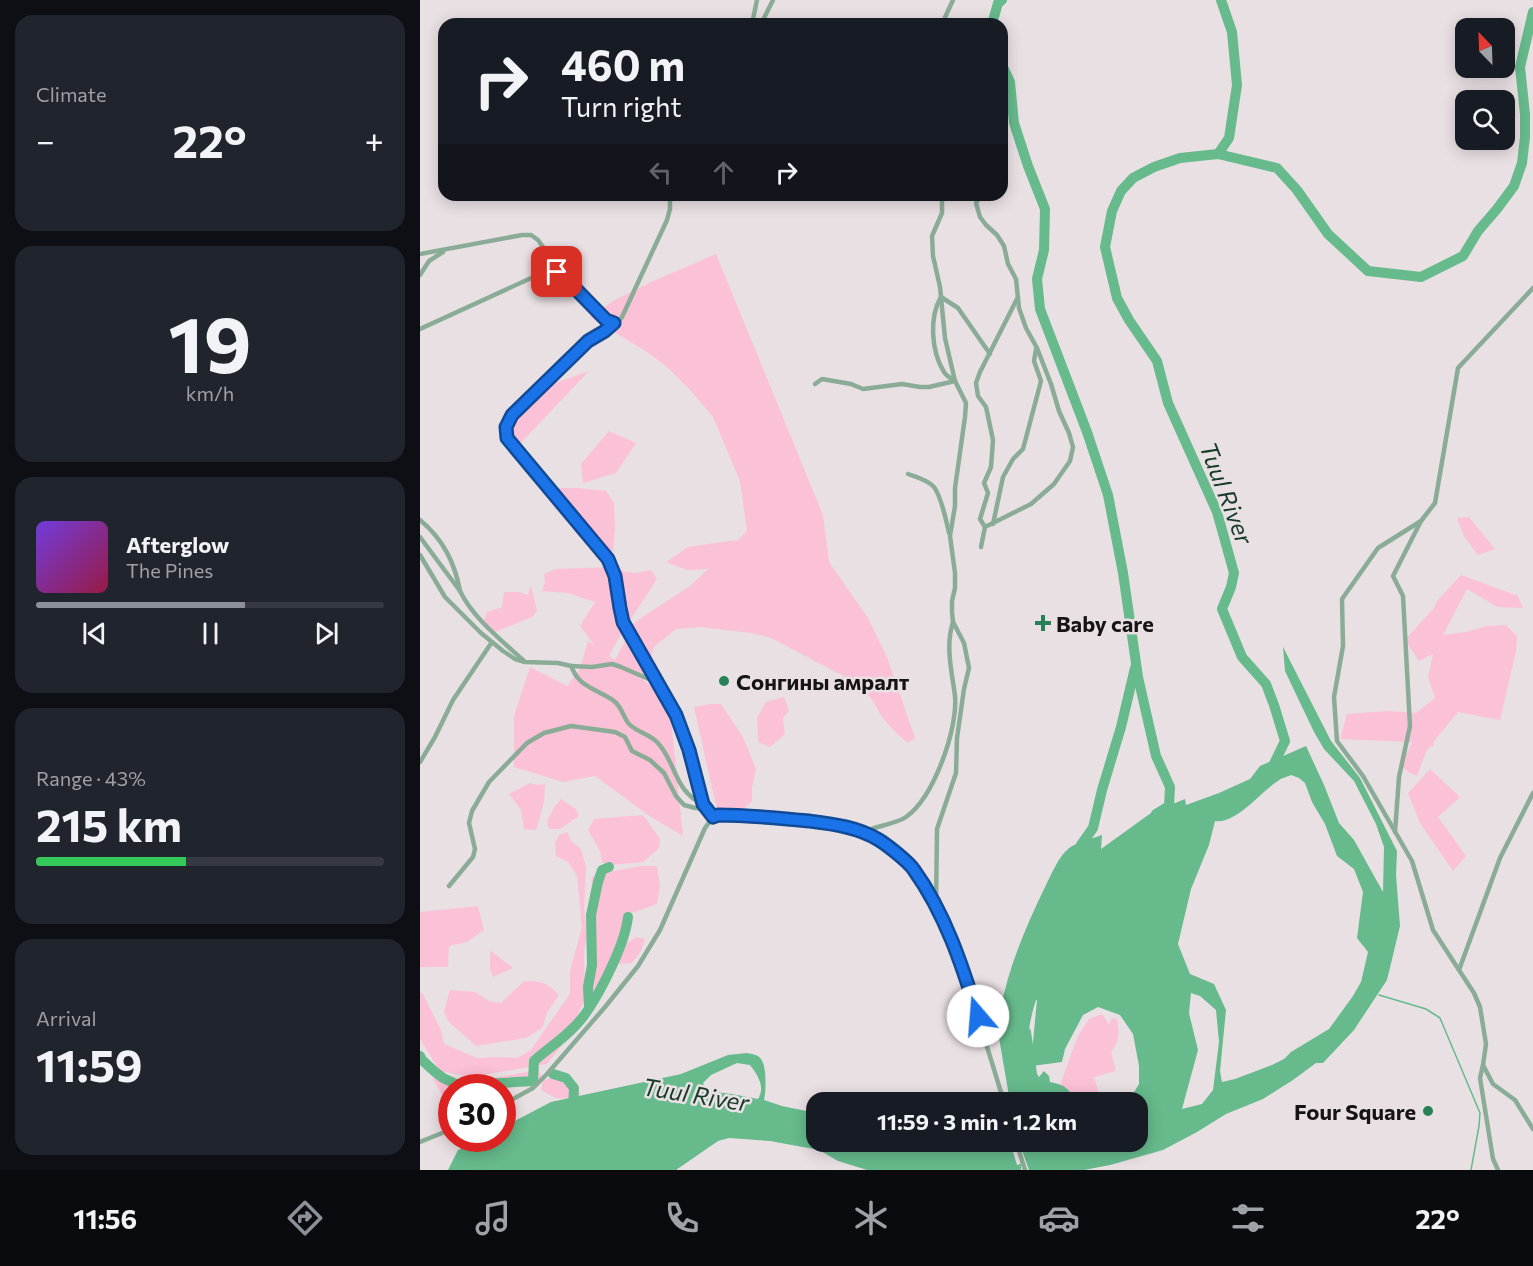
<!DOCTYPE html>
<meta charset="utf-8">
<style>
body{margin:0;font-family:Commissioner,sans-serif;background:#20242c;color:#f1f3f6;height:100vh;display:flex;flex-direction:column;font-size:22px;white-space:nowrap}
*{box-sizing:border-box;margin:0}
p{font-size:20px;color:#9ea1a6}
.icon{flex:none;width:33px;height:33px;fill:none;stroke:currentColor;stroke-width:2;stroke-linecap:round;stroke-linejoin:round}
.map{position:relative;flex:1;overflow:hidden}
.sheet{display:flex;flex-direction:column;gap:15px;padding:15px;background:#0d0f14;width:420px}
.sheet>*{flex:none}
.banner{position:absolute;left:18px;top:18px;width:570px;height:183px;border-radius:18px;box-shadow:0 3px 15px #0003;background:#171b24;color:#f1f3f6;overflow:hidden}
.needle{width:39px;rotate:337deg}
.controls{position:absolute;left:1035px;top:18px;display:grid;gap:12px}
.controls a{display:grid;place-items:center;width:60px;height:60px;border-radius:12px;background:#171b24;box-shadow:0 3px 15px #0003;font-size:30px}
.speed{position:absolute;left:18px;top:1074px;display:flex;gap:12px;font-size:30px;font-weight:700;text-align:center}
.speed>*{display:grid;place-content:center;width:78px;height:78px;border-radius:50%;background:#171b24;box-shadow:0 3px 15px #0003;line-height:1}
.speed .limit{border:9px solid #d22;background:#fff;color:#111}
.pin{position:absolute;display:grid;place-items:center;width:51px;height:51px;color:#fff;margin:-26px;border-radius:12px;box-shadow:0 3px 9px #0006}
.me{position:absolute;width:66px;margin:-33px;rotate:342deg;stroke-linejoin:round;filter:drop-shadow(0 0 4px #0008)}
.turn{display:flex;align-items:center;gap:21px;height:126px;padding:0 24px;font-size:27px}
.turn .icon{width:78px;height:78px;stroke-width:2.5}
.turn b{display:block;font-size:42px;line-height:51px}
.lanes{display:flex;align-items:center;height:57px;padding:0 24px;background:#0003;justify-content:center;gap:30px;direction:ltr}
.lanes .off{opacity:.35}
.big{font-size:45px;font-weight:700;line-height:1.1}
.sheet .widget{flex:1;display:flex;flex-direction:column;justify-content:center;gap:9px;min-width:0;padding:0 21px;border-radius:18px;background:#20242c}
.sheet .dial{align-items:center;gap:0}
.dial b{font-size:78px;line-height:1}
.song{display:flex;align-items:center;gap:18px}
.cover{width:72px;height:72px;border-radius:9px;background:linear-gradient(135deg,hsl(260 70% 55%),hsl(340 70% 35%))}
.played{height:6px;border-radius:3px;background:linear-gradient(90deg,#8c9099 60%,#363941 60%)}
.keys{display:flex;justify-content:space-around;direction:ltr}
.heat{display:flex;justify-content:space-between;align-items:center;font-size:33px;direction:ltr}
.charge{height:9px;border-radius:4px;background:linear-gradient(90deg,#34c759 43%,#363941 0)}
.trip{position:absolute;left:386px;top:1092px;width:342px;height:60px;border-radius:18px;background:#171b24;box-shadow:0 3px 15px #0003;font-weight:700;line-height:60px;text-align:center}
.tab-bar{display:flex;height:96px;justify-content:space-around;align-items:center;background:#090b0e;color:#9ea1a6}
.tab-bar .icon{width:42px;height:42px}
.tab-bar .active{color:#8c9099}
.tab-bar b{font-size:27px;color:#f1f3f6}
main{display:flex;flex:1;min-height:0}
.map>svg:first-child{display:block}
.green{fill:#fbc1d6}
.water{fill:#66ba8c;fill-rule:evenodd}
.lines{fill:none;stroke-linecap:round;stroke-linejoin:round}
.stream{stroke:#66ba8c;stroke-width:1.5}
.river{stroke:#66ba8c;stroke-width:10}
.minor{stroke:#8aac97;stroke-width:4.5}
.route-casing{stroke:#114b97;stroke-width:15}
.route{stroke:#1a73e8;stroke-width:10}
.poi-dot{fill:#278156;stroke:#e9e0e3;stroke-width:2}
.labels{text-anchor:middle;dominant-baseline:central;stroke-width:5;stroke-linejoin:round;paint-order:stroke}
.poi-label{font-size:22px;font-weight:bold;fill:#171415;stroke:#e9e0e3;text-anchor:start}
.water-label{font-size:24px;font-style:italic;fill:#173b28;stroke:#e9e0e3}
</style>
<main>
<section class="sheet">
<div class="widget"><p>Climate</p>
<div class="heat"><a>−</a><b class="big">22°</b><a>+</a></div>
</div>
<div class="widget dial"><b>19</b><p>km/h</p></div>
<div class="widget">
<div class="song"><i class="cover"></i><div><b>Afterglow</b><p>The Pines</p></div></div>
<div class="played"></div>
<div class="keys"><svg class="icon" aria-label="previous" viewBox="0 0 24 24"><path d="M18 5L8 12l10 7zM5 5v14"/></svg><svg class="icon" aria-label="pause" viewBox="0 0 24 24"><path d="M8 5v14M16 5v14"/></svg><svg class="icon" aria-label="next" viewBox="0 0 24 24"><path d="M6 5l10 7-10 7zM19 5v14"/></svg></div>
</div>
<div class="widget"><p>Range · 43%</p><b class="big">215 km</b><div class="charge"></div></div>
<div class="widget"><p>Arrival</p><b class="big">11:59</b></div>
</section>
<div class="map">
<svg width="1113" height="1170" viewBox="0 0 1113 1170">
<rect width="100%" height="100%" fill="#e9e0e3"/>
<g class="green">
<polygon points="296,254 403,515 409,562 448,618 467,657 495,738 488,743 476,733 462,717 451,698 427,678 351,638 331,633 280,627 256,629 234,647 224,680 223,680 249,699 263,836 231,817 175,776 143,782 94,767 94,716 110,667 147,686 160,669 168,641 175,646 160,626 175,602 148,593 122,591 125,583 124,574 136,569 194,567 205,572 215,573 231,570 237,579 200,636 189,656 195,660 215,622 270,586 288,569 267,570 246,562 268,547 316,540 317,541 327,531 320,481 293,417 271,391 249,369 230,354 170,317 193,301 231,282"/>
<polygon points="169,371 94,450 87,432 101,408 135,383"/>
<polygon points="189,431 216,443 196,473 163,483 161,464"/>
<polygon points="129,488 159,488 186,491 194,503 195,528 193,551 175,549 160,523"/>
<polygon points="1049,517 1075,549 1058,555 1044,536 1037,518"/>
<polygon points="1041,575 1098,596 1103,608 1077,607 1047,589 1023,635 1046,632 1067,626 1086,625 1097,636 1096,651 1080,720 1038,712 1014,741 1014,746 1010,746 1006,752 997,776 990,773 981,766 992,742 920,739 927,714 967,711 996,713 1015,698 1008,677 1013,654 999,661 985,640 1014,608 1017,601"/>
<polygon points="111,585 117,611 112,617 75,632 64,621 67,612 82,607 84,592 99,592 108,595"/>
<polygon points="364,697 369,711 363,718 365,734 350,747 338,742 337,718 346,702"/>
<polygon points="290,704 301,704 323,737 336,769 332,787 332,801 316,816 297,810 274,707"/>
<polygon points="1010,769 1040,797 1018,817 1046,856 1033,871 1000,823 988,793"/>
<polygon points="110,783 117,785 125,784 124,802 116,830 104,829 101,810 89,794"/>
<polygon points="141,799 156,809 159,816 140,829 129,829 127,821 135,806"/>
<polygon points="223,815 240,839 239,848 223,862 190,865 182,862 180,851 168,830 174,819"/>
<polygon points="147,832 151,841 161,849 166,867 164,908 167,937 164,952 165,999 153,1025 142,1045 127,1064 51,1077 20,1071 0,1039 0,992 3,994 21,1030 24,1044 57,1058 78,1057 97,1058 110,1051 150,994 150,971 162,927 157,876 148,862 136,856 135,843 139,835"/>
<polygon points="222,866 237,866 240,886 237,904 206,915 201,934 175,999 169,1001 168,993 173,964 170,922 172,877 181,873"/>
<polygon points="58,906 64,930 47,942 29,946 28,967 0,967 0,912"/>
<polygon points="217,937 225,939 221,951 212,963 198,964 201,946"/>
<polygon points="70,950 93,968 73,977 70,969"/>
<path d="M104 981C122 981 126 982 139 995L128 1011 122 1028 106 1038 56 1046 28 1021 24 1011 30 990 55 992 69 1001 81 1003Z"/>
<path d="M682 1014 689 1025 692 1018 697 1019C699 1031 700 1042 691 1052L696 1071 674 1077 681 1102H646L641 1083 657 1038 669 1019Z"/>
<path d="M119 1070 121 1077 117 1084 104 1083 87 1088H32L31 1104 22 1095 12 1077C18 1078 24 1082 30 1082 60 1083 89 1074 119 1070Z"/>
<path d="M135 1076C146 1081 150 1089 161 1094L157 1099 136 1098 121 1090 123 1081Z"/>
<polygon points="575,1092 580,1102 547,1102 544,1098 545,1093 569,1094"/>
</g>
<g class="water">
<path d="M863 647 911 741 940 778 977 851 976 875 980 926 967 980 934 1030 903 1063H896L873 1080 843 1099 806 1114 777 1132 743 1150 690 1165 664 1170H609L599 1142H717V1102H708L719 1084V1066L713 1034 700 1015 678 1007 663 1015 645 1049 642 1062 612 1066 619 1077 624 1071 629 1076 630 1082C643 1084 652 1089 653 1102H590L578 1032V1012L580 1011C589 966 606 926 626 885 631 875 639 856 648 849 656 842 671 839 682 835L681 849 731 813 765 799 766 805 799 793 830 779 840 766 886 746 904 785 919 823 934 840 963 892 964 847 956 824 934 781 904 749 894 732 865 671ZM871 775 879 778 885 783 892 802 905 824 917 856 934 869 943 892 937 938 948 952 941 982 933 996 909 1029 871 1052 864 1059 852 1065 815 1079 802 1082 800 1071 806 1010 794 984 770 974 758 944 771 889 789 845 795 821C817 824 841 791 858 781 861 778 867 777 871 775ZM771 993 780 996 796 1010 799 1042 793 1090 782 1104 762 1109 778 1050 769 1013ZM616 1000H617L611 1063C603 1049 611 1015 616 1000Z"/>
<path d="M327 1053C332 1054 339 1055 341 1059 347 1067 346 1091 344 1100L362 1106 396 1113V1142H468L492 1148 523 1150 537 1145 542 1142H590L597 1165 601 1164V1170H447L418 1161 399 1150 350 1141 309 1138 298 1141 256 1170H28L38 1150 60 1139 82 1138 83 1127 131 1102 261 1074 308 1055ZM317 1063 330 1065C337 1074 346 1087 338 1099L312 1094 286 1091 283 1083 291 1075Z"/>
</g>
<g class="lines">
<polyline class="stream" points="959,995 1006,1009 1020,1018 1060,1113 1059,1126 1051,1170"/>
<g class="river">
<polyline points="572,24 578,3 582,0"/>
<polyline points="582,65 590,82 594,123 608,166 625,209 624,250 617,279 620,309 667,432 688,495 703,573 718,677 736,756 750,787 749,806 736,814"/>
<polyline points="798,154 809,138 817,85 812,32 801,0"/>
<polyline points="850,772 865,741 854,705 846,684 822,657 802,609 811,587 814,573 797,512 748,403 737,361 709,320 697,298 685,247 692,211 701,191 713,178 734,167 760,158 798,154 857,168 877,190 908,234 948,271 1001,277 1043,256 1058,231 1077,209 1094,186 1102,163 1105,137 1105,114 1100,67 1113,12"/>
<polyline points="658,853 661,845 673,828 682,790 701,727 715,668"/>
<polyline points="169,1007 168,987 172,965 171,915 178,882 182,870 189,867"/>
<polyline points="606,1032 616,1102"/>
<path d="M0 1056 2 1060 14 1071 23 1078 36 1084 49 1085 113 1081 114 1061C127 1049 142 1040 153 1028 174 1009 205 945 208 917"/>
<polyline points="133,1074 146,1078 154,1088 153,1109"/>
</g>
<g class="minor">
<polyline points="332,24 337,0"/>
<polyline points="341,24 353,0"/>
<polyline points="522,24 533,0"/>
<polyline points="562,195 556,203 560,217 566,225 577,235 584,246 588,264 596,279 599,308 606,328 617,348 631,384 639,411 649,433 653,447 650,461 634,484 611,504 565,527"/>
<polyline points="0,254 102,235 111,235 118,240 141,273"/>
<polyline points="0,275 9,261 23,252"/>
<path d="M194 323 185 331 168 341 92 415C86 424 83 432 90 442L188 559 195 576 201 615 203 622 238 683"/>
<path d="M0 329 122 273C130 271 136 271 143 276L186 320 194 323 198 322 202 317 247 220 250 209V195"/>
<path d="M535 381C531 378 526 376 524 372 511 351 509 317 521 297L538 308 570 354"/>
<polyline points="395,384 402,379 431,384 443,389 482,384 500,387 509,387 535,381"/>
<path d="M488 474C496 477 508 480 514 487 522 498 526 520 529 533"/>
<path d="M0 520C22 538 35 563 40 591"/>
<polyline points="573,524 583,477 593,459 603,449 621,381 614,361 616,349"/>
<path d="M0 537 40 591C53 618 81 640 103 660"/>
<polyline points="561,547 565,527 560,519 568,493 564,483 571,467 573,440 566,407 558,396 556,383 560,372 598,297"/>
<path d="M0 555 25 597 61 633 83 651 95 659 105 662 138 663 151 666C153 670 155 675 158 678 165 688 184 693 194 701 202 707 203 717 209 724 217 732 229 734 237 742 256 761 254 792 283 804"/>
<polyline points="151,666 172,667 192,664 201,667 238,683 256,715 269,750 283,804 293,817"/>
<polyline points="0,762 15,737 33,700 72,642"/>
<polyline points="1113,793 1080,858 1039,970 1054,993 1060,1007 1066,1044 1063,1065 1073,1084 1095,1100 1113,1129"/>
<path d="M443 832C456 826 476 824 486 817 514 797 538 729 535 696 532 672 525 646 533 622"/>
<polyline points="975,832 979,777 990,726 983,596 973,576 1001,521"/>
<polyline points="29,886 53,857 55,849 49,823 52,811 69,782 107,743 124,733 151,726 195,732 205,737 212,751 230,760 244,773 256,796 264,805 275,808 286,809"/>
<polyline points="516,907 517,829 536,773 537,738 544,689 549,668 544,643 533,622 532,612 532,601 535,588 535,573 530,536 535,506 535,488 545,417 546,403 535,381 525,338 520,287 513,256 512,236 522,213 522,195"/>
<polyline points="1039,970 1013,930 992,861 943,776 917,741 914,697 923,646 922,599 958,548 1001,521 1015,503 1038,368 1113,288"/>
<polyline points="1063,1065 1060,1078 1073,1159 1078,1170"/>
<polyline points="82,1105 113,1088 127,1074 185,1007 218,966 240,930 285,828 293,817 298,815 342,816 417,825 437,830 460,840 493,868 516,908 541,962 584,1102"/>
<polyline points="0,1142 32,1129"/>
<polyline points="596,1142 605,1170"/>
</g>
</g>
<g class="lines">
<g class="route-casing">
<path id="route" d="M137 272 143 276 186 320 194 323 185 331 168 341 92 415 86 427 87 438 188 559 195 576 200 608 203 622 256 715 269 750 283 804 293 817 298 815C329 815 359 818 389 821 413 824 438 827 459 840 467 845 489 862 494 870 525 913 542 965 558 1016"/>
</g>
<use href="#route" class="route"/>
</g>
<g class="poi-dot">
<path d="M620 614h6v6h6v6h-6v6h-6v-6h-6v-6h6z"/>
<circle cx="304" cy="681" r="6"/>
<circle cx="1008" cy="1111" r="6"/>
</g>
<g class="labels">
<g class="poi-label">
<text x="636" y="623">Baby care</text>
<text x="316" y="681">Сонгины амралт</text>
<text x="996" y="1111" text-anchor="end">Four Square</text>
</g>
<g class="water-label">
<text transform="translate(807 493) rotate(69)">Tuul River</text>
<text transform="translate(276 1094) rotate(9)">Tuul River</text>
</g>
</g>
</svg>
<div class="controls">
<a><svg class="needle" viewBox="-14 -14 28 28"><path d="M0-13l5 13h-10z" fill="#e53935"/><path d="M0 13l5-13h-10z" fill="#9ea1a6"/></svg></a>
<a><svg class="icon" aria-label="search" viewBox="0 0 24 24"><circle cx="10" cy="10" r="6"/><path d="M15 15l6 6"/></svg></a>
</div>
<div class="speed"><div class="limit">30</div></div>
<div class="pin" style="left:137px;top:272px;background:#d93025"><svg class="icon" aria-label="arrive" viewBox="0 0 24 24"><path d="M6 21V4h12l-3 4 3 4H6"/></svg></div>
<svg class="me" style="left:558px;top:1016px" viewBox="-20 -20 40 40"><circle r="19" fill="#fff"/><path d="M0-13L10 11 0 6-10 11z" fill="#1a73e8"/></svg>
<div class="trip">11:59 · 3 min · 1.2 km</div>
<div class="banner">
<div class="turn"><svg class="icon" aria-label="right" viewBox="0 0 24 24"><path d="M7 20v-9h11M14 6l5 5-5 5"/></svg><div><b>460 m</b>Turn right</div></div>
<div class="lanes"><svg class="icon off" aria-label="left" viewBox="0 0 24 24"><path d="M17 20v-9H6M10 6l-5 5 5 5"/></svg><svg class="icon off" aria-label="ahead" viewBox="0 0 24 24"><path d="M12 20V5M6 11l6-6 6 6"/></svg><svg class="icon" aria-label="right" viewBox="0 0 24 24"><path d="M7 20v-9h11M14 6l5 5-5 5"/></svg></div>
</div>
</div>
</main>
<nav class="tab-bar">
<b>11:56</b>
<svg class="icon active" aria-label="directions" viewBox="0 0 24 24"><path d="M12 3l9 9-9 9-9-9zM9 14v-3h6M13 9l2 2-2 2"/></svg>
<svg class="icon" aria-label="music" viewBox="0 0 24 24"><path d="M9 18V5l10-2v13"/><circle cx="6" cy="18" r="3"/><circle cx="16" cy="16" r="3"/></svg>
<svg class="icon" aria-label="phone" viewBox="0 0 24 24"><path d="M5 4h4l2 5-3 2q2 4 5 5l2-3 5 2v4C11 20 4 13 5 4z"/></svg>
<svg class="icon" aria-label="climate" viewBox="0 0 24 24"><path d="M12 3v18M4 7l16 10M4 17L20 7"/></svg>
<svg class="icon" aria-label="car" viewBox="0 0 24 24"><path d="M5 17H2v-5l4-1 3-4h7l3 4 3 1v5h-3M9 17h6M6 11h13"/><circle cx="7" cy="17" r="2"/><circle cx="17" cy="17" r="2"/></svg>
<svg class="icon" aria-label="filters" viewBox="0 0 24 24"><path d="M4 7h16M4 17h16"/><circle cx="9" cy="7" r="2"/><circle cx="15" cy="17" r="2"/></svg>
<b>22°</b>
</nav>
